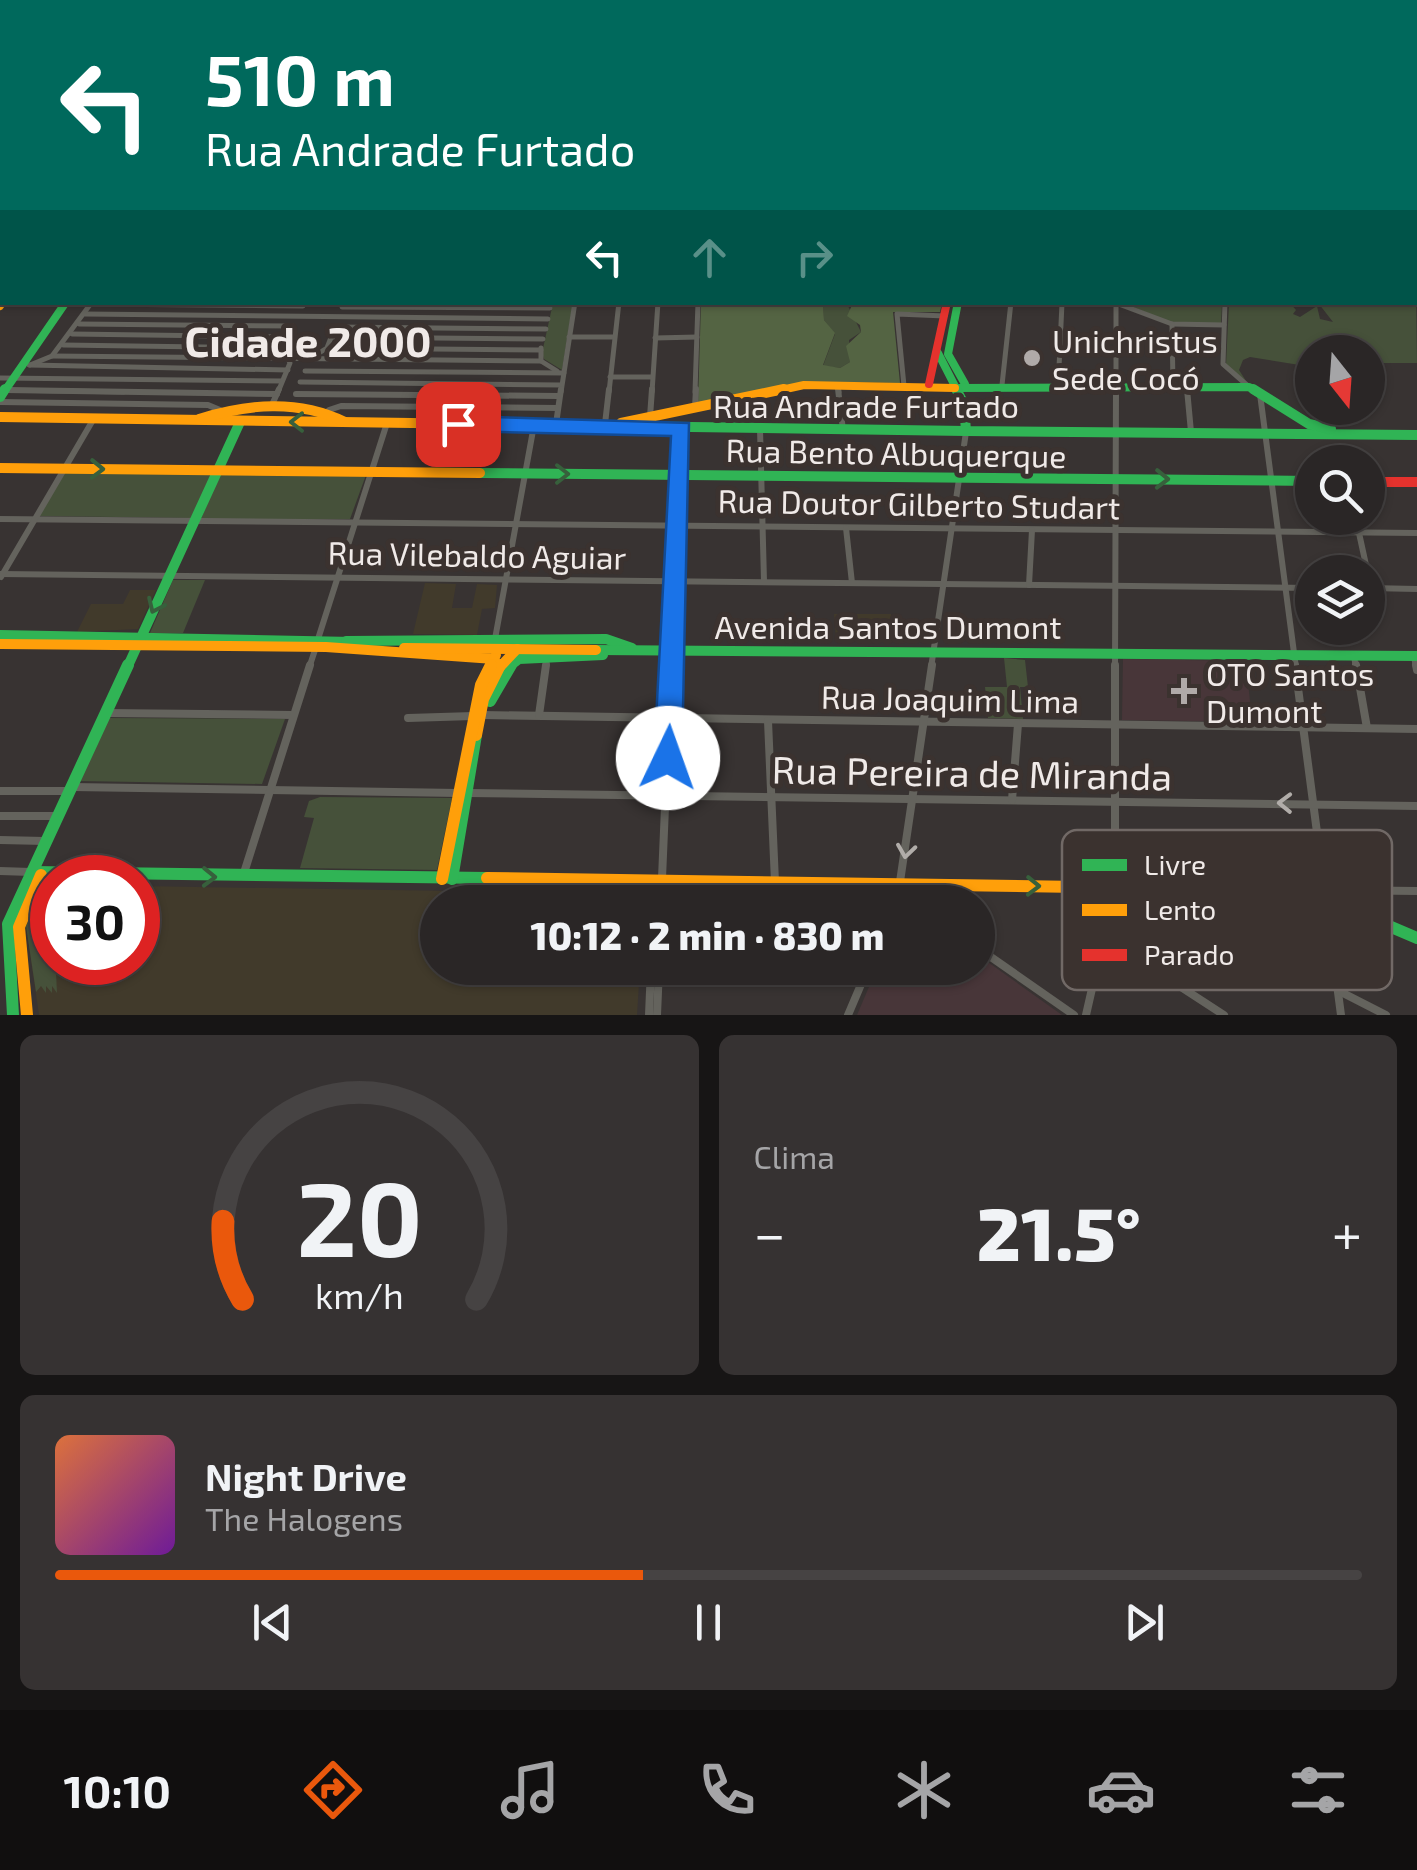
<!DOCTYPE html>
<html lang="pt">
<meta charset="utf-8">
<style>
body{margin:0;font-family:"Exo 2",sans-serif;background:#363232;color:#f1f3f6;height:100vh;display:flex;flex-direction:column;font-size:38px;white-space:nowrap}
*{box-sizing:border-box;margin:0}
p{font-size:32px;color:#a5a5a7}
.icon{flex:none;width:55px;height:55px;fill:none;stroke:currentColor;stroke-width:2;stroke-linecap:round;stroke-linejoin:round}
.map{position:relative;height:1015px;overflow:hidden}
.sheet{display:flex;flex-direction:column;gap:20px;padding:20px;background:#171515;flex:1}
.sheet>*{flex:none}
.banner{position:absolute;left:0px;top:0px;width:1418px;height:305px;box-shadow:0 2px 8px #0004,0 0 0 2px #464343;background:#00695c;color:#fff;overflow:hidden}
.needle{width:65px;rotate:163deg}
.controls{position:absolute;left:1295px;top:335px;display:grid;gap:20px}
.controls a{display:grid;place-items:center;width:90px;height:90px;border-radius:50%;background:#2a2626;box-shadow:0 2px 8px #0004,0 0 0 2px #464343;font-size:50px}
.speed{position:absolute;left:30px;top:855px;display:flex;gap:20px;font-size:50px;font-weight:700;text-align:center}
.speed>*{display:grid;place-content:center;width:130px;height:130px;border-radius:50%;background:#2a2626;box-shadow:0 2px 8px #0004,0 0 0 2px #464343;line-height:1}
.speed .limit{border:15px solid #d22;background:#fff;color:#111}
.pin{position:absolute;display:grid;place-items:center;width:85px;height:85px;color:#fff;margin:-42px;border-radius:20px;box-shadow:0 5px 15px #0006}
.me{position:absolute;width:110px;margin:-55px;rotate:3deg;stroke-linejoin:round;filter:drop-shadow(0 0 8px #0008)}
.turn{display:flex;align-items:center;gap:35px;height:210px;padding:0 40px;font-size:45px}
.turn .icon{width:130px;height:130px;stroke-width:2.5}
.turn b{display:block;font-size:70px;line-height:85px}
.lanes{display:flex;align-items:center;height:95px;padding:0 40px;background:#0003;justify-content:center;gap:50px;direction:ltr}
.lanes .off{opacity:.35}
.big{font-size:75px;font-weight:800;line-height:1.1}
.sheet .widget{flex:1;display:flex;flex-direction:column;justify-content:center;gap:15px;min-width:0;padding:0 35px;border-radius:15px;background:#363232}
.sheet .dial{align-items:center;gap:0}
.dial svg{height:260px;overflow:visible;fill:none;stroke:#464343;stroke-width:7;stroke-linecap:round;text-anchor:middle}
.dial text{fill:#f1f3f6;stroke:none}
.song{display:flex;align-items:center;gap:30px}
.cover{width:120px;height:120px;border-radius:15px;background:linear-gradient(135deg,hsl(20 70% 55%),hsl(280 70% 35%))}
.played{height:10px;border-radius:5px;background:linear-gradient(90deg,#ea580c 45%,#464343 45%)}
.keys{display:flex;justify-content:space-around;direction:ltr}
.heat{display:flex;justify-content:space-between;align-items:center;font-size:55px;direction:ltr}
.sheet .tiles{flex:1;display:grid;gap:20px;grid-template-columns:1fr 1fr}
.widget:last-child{grid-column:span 2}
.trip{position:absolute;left:420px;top:885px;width:575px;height:100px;border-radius:50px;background:#2a2626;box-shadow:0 2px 8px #0004,0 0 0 2px #464343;font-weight:800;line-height:100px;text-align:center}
.tabs{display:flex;height:160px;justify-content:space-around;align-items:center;background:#110f0f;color:#a5a5a7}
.tabs .icon{width:70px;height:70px}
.tabs .current{color:#ea580c}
.tabs b{font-size:45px;color:#f1f3f6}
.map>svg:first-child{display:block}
.commercial{fill:#413a2b}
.medical{fill:#483639}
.green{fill:#46513a}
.forest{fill:#546443}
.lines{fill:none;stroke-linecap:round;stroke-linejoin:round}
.street-far3{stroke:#64635d;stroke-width:4}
.street-far2{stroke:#64635d;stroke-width:5}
.street-far1{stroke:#64635d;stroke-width:6}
.street{stroke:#64635d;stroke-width:8}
.fast-far2{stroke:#30b455;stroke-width:8}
.fast-far1{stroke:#30b455;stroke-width:10}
.fast{stroke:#30b455;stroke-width:12}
.slow-far2{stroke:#ff9f0a;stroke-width:8}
.slow-far1{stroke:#ff9f0a;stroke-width:10}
.slow{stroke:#ff9f0a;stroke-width:12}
.jam-far1{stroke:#e5322d;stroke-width:8}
.jam{stroke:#e5322d;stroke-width:10}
.slow-bridge{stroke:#ff9f0a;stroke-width:10}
.oneway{stroke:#37603c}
.oneway2{stroke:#b1ada9}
.route{fill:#1a73e8;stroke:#114b97;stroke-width:2.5}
.poi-dot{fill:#b0aaa8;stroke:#3b322f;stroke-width:4}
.labels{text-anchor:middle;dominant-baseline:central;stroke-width:10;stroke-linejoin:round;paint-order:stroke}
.poi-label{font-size:32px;fill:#f0eae8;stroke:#3b322f;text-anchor:start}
.street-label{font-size:32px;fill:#f0eae8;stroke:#3b322f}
.near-street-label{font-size:38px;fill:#f0eae8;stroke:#3b322f}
.district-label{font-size:42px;font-weight:bold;fill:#f0eae8;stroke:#3b322f}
.key{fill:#3b322f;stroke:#716966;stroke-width:2.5}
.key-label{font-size:28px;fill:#f0eae8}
</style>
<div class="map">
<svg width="1417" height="1015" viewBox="0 0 1417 1015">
<rect width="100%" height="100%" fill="#383332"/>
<g class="commercial">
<polygon points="425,583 456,584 452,608 472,608 477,584 497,585 495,608 482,609 477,635 413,634"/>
<polygon points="130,590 156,590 138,629 77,632 91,604 123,604"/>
<polygon points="834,614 891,614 894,641 836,640"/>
<polygon points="52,885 52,962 138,962 138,886 641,894 647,902 438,902 438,968 640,968 637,1015 39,1015 26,926 43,887"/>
</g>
<g class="medical">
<polygon points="1123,659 1246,661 1252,722 1122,720"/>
<polygon points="978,955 1062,1015 857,1015 877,968 978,968"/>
</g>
<g class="green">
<polygon points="1415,204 1417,363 1368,363 1368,352 1312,352 1312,367 1250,357 1243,360 1239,370 1246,381 1226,365 1229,303 1290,303 1296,310 1293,314 1300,317 1317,306 1320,319 1333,322 1319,304 1415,302"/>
<polygon points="1121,302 1222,303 1221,324 1172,323"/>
<polygon points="553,303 573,303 562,370 544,359 542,353"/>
<polygon points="823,303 853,303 848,306 861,332 849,340 850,362 840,368 823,366 835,334 824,320"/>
<polygon points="65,472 212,474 191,518 39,516"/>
<polygon points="256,473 257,475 366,475 350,519 201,519 219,475"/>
<polygon points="173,580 205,580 183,633 150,633"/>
<polygon points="1004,658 1025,660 1028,687 1020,687 1023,719 988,718 985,687 1007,687"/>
<polygon points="106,718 285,719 262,784 79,781"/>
<polygon points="320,797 452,798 437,870 300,868 314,818 304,817 309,801"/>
<polygon points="52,885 57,993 52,986 52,993 46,986 46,993 41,986 36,992 26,926 43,887"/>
</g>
<polygon class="forest" points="701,303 823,303 824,320 835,333 823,365 840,368 850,362 846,346 861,332 860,325 847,316 853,303 942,303 940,312 893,312 900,383 827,382 698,404"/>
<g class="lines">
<g class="street-far3">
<polyline points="937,0 941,2"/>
<polyline points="93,2 100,0"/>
<polyline points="665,2 679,0"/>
</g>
<g class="street-far2">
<polyline points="1052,302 1116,303 1172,324 1224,325"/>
<polyline points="1225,302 1223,364 1248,386"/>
<polyline points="91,304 303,306"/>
<polyline points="342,307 550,308"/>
<polyline points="85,314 548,319"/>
<polyline points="79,324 293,326"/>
<polyline points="1172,324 1173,386"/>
<polyline points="335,327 546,329"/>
<polyline points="72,334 288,337"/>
<polyline points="331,337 543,339"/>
<polyline points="569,337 614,337"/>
<polyline points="655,338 697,337"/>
<polyline points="63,345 283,348"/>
<polyline points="327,348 541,350"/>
<polyline points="541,348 541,361 557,371"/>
<polyline points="52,356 541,361"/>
<polyline points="311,358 327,348 332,335"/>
<polyline points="29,365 288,370"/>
<polyline points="30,365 52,356 92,302"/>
<polyline points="305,371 564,373"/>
<polyline points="610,377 652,377"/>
<polyline points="0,378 282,381"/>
<polyline points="300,382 561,385"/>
<polyline points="838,385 839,392"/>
<polyline points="1002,385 1011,302"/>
<polyline points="904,386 897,314 945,316"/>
<polyline points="1187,388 1187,392"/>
<polyline points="1058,389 1062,303"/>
<polyline points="5,390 124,392"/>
<polyline points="278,392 290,363 286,355"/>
<polyline points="561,392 575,302"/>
<polyline points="609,392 619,302"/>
<polyline points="652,392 658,302"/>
<polyline points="695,392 698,302"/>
<polyline points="1116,392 1116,302"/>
</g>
<g class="street-far1">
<polyline points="838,389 843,430"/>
<polyline points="1187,389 1191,432"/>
<polyline points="5,390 277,394"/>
<polyline points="296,394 559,396"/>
<polyline points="1260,394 1296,668"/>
<polyline points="0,402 208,405 220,410"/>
<polyline points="271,407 279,389"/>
<polyline points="695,407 696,389"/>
<polyline points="329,410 341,406 558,408"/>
<polyline points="650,417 652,389"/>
<polyline points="556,424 561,389"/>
<polyline points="605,424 609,389"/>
<polyline points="760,429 764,581"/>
<polyline points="0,519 1417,533"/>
<polyline points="846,528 852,583"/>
<polyline points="1359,533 1371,588"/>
<polyline points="0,574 1312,588"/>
<polyline points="1,577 93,420"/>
<polyline points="1029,585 1032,530"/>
<polyline points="1369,588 1417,589"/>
<polyline points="318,639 387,423"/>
<polyline points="495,639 534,425"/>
<polyline points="1354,656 1356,668"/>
<polyline points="1414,656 1416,668"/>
<polyline points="309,668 316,647"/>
<polyline points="546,668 547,657"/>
<polyline points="671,668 682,428"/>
<polyline points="931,668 966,432"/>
<polyline points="1115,668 1116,389"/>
</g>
<g class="street">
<polyline points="1295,665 1341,1015"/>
<polyline points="1356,665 1367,728"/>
<polyline points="1416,665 1417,670"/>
<polyline points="105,713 293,715"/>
<polyline points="483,715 1417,729"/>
<polyline points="539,715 546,665"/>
<polyline points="408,718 473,716"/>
<polyline points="768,721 775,882"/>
<polyline points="72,787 458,793"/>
<polyline points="0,791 69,791"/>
<polyline points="468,793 1417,806"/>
<polyline points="1012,800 1018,724"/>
<polyline points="0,816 57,816"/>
<polyline points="0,840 45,841"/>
<polyline points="0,871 31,872"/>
<polyline points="243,876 310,665"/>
<polyline points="590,882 645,888 652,892 654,902"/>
<polyline points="1326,890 1417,891"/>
<polyline points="901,894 913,902"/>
<polyline points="661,902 671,665"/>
<polyline points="897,902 932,665"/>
<polyline points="1104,937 1224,1015"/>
<polyline points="978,948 1074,1015"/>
<polyline points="1339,991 1386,1015"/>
<polyline points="649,1015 651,968"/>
<polyline points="657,1015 659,968"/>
<polyline points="848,1015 868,968"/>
<polyline points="1086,1015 1115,888 1115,665"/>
</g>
<g class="fast-far2">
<polyline points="958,302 948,354 965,384"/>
<polyline points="938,353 958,392"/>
<polyline points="955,388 1249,387 1257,392"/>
<polyline points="4,392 66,302"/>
</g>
<g class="fast-far1">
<polyline points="956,389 964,404 966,431 1417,435"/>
<polyline points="1253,389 1309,424 1331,429"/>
<polyline points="0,397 5,389"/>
<polyline points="482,424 966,431"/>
<polyline points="480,473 1312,481"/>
<polyline points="0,635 353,642"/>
<polyline points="346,641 606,639 632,648"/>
<polyline points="596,650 1417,656"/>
<polyline points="127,668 240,422"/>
<polyline points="507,668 519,659 603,655"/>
</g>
<g class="fast">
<polyline points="490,701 511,665"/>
<polyline points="32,872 487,878"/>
<polyline points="452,879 476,735"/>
<polyline points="1080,887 1325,890 1349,909 1417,938"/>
<polyline points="13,1015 8,924 128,665"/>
</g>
<g class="slow-far2">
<polyline points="0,306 2,302"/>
<polyline points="772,392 804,385 955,388"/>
</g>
<g class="slow-far1">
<polyline points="0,417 482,424"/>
<path d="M199 419C248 404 298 399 345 422"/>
<polyline points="621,423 784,389"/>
<polyline points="0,468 480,473"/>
<polyline points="0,644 326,647 494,659"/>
<polyline points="490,668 496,655"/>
<polyline points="499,668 517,649"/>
</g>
<g class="slow">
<polyline points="476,735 483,699 500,665"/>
<polyline points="487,878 1080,887"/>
<polyline points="442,879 481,685 491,665"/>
<polyline points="27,1015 19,927 41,875"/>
</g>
<polyline class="jam-far1" points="929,384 947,302"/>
<polyline class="jam" points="1368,482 1417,482"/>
<polyline class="slow-bridge" points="404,648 596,650"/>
</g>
<defs><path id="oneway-chevron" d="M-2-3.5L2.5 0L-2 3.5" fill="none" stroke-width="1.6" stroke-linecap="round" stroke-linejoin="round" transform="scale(2.5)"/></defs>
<g class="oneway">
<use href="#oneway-chevron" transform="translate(297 422) rotate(-180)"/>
<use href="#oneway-chevron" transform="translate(97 469) rotate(1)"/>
<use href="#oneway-chevron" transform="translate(562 474)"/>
<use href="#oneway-chevron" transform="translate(1162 479) rotate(1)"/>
<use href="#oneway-chevron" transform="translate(155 606) rotate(115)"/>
<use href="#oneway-chevron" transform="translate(209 877) rotate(1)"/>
<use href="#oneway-chevron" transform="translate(1033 886) rotate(1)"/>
</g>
<g class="oneway2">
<use href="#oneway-chevron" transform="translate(1285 803) rotate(-179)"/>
<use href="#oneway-chevron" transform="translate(906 851) rotate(98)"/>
</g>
<polygon class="route" points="458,416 689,423 682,758 678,767 668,771 658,767 654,758 671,436 458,431 447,424"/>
<g class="poi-dot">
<circle cx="1032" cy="358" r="10"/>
<path d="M1179 676h10v10h10v10h-10v10h-10v-10h-10v-10h10z"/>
</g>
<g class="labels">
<g class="poi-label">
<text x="1052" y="340">Unichristus<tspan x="1052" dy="37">Sede Cocó</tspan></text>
<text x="1206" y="673">OTO Santos<tspan x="1206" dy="37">Dumont</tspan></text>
</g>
<g class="street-label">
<text x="866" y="405">Rua Andrade Furtado</text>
<text transform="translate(896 452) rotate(1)">Rua Bento Albuquerque</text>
<text transform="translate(919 503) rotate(1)">Rua Doutor Gilberto Studart</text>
<text transform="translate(477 554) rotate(1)">Rua Vilebaldo Aguiar</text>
<text x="888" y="626">Avenida Santos Dumont</text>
<text transform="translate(950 698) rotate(1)">Rua Joaquim Lima</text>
</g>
<g class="near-street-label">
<text transform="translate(972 772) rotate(1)">Rua Pereira de Miranda</text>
</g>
<g class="district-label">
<text x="308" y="340">Cidade 2000</text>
</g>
</g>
<rect x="1062" y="830" width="330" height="160" rx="15" class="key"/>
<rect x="1082" y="859" width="45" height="12" fill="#30b455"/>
<rect x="1082" y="904" width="45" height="12" fill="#ff9f0a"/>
<rect x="1082" y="949" width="45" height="12" fill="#e5322d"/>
<g class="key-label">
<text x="1144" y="875">Livre</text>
<text x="1144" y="920">Lento</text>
<text x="1144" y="965">Parado</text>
</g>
</svg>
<div class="controls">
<a><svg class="needle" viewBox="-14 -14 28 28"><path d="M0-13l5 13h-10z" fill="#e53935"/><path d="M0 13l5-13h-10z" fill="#a5a5a7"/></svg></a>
<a><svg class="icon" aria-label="search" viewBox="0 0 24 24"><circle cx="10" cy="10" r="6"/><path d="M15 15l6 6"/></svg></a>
<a><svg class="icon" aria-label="layers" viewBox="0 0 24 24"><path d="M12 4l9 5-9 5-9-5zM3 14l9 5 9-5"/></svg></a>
</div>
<div class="speed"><div class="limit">30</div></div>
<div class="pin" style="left:458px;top:424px;background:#d93025"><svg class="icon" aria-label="arrive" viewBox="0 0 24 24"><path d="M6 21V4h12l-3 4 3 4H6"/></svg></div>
<svg class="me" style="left:668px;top:758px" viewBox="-20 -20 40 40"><circle r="19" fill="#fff"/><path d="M0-13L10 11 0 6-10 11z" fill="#1a73e8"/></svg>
<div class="trip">10:12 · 2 min · 830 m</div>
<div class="banner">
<div class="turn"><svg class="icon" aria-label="left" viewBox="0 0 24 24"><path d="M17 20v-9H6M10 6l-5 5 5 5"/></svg><div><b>510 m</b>Rua Andrade Furtado</div></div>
<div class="lanes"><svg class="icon" aria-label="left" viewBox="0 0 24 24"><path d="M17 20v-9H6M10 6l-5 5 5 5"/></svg><svg class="icon off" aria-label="ahead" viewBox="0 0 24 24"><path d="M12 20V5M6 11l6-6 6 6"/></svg><svg class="icon off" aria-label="right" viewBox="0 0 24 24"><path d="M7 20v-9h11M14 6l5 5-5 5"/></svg></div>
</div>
</div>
<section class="sheet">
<div class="tiles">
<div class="widget dial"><svg viewBox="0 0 100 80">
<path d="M14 69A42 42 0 1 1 86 69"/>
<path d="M14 69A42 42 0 0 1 8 45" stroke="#ea580c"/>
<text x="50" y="56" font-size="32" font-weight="700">20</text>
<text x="50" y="72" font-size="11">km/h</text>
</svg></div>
<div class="widget"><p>Clima</p>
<div class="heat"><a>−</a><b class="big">21.5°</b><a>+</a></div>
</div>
<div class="widget">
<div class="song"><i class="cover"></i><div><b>Night Drive</b><p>The Halogens</p></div></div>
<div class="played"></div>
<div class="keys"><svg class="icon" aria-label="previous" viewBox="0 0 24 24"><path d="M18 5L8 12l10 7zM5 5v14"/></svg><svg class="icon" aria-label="pause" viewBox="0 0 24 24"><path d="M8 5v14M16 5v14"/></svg><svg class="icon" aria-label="next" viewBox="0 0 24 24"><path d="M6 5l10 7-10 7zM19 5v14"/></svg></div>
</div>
</div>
</section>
<nav class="tabs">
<b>10:10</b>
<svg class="icon current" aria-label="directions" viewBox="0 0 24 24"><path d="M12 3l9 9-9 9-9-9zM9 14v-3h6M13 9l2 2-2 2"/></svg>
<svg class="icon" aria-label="music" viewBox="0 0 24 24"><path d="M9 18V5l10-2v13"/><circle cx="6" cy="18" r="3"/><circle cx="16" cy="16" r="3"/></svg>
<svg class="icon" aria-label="phone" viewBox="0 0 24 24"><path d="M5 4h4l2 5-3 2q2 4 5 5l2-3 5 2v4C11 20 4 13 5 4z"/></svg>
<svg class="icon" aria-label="climate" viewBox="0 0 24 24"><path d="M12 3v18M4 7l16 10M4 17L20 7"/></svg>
<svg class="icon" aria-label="car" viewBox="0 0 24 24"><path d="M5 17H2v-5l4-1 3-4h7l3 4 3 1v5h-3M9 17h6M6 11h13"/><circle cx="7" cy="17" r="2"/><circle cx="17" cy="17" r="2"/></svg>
<svg class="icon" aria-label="filters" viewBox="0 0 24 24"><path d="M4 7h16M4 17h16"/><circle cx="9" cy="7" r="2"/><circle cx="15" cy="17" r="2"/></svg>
</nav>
